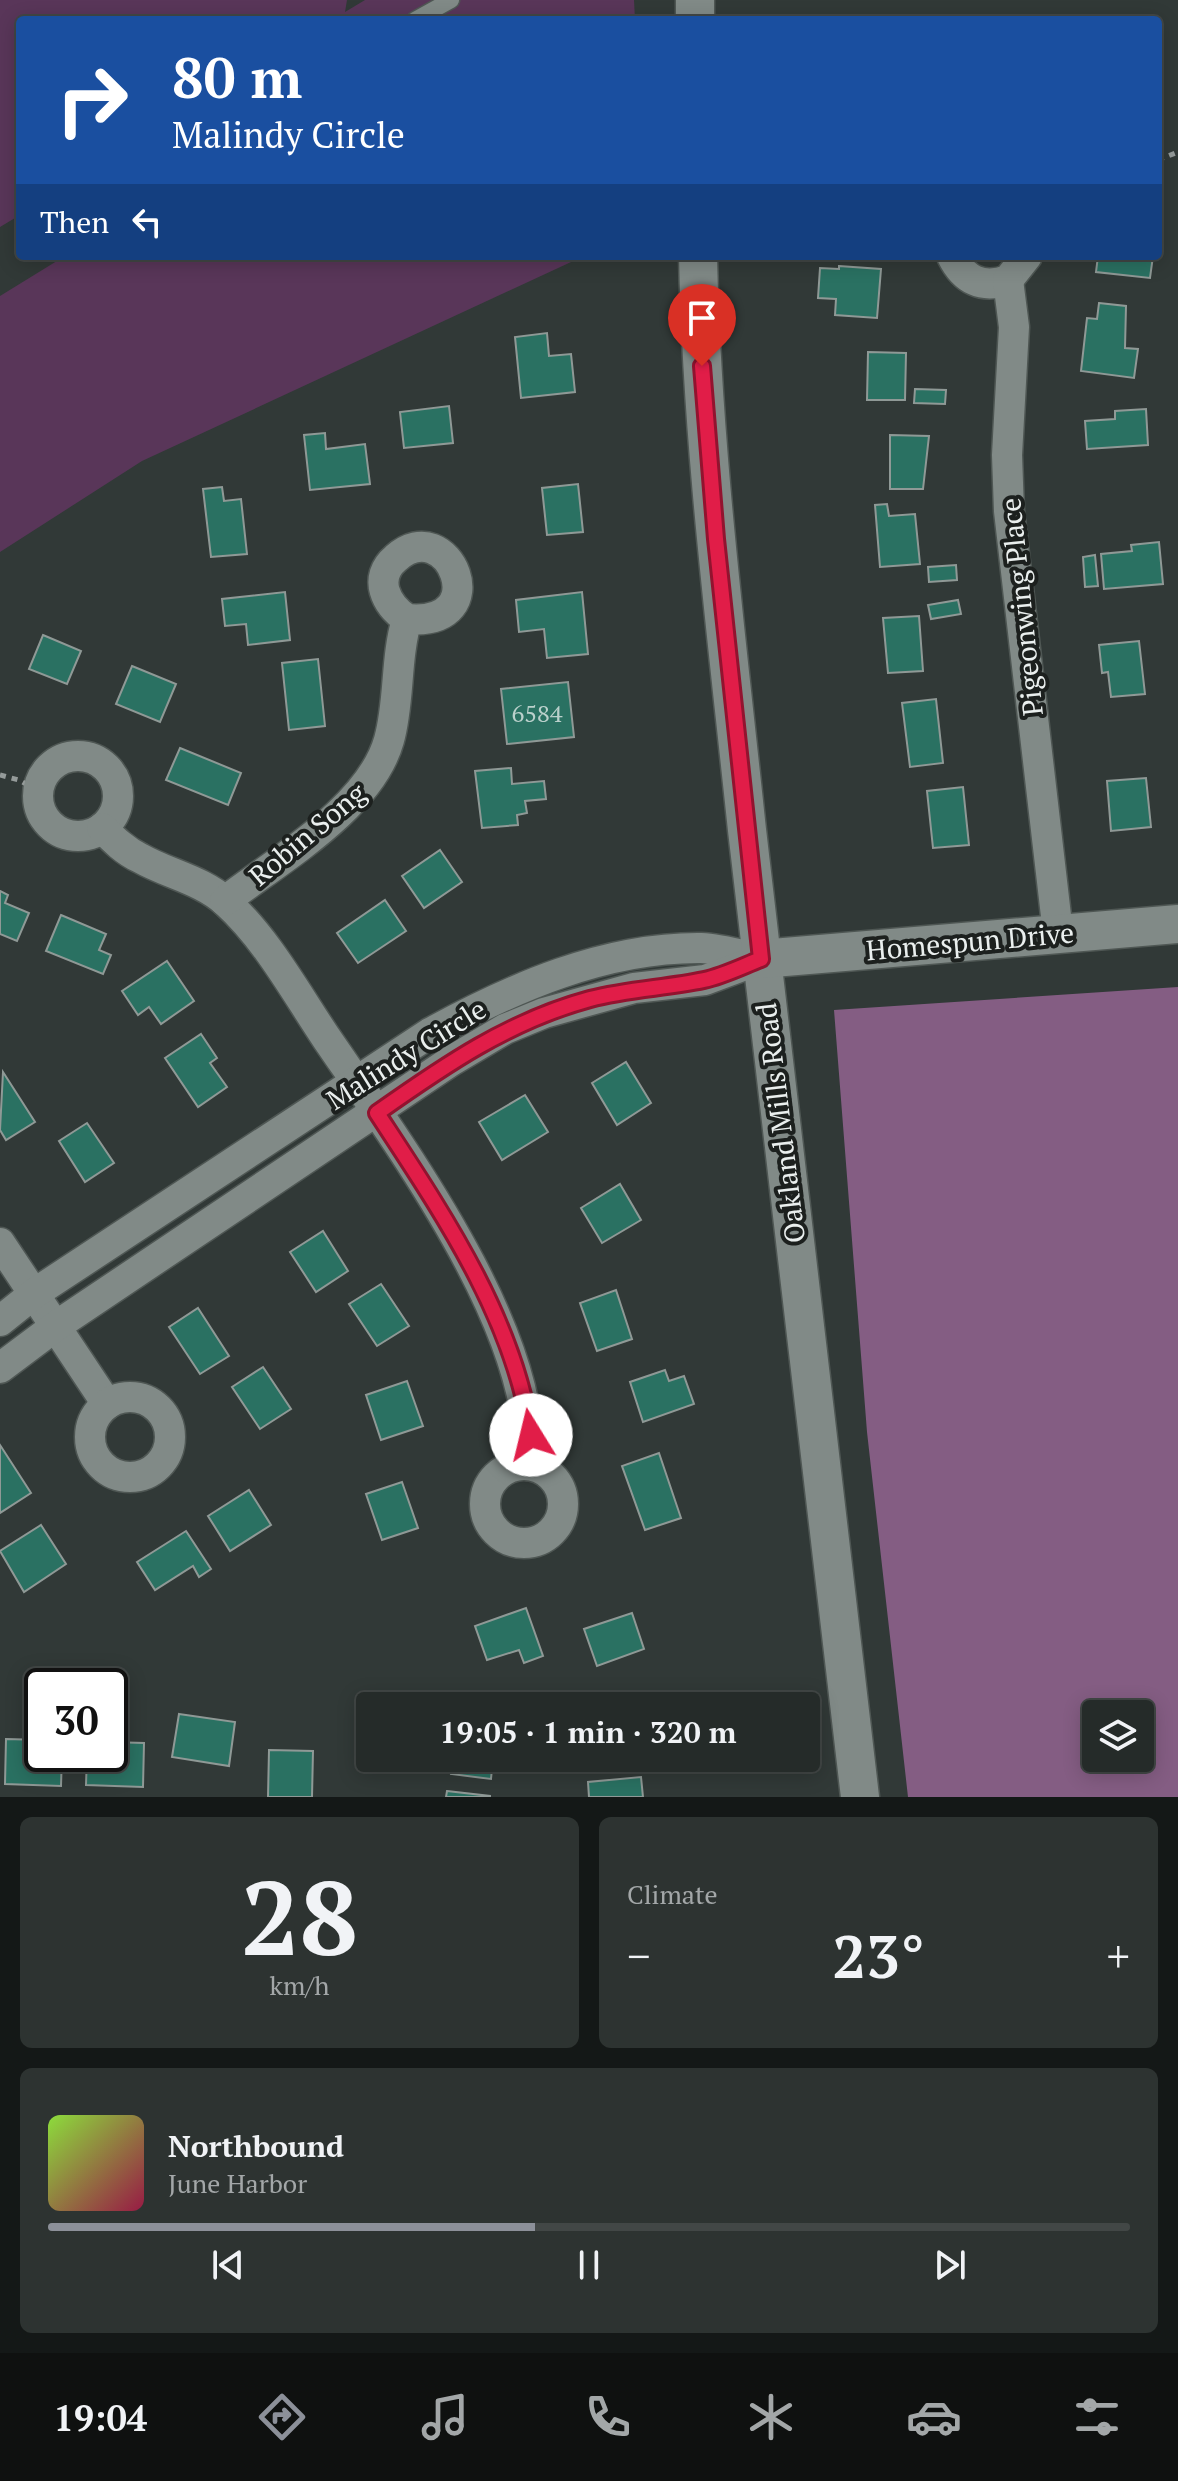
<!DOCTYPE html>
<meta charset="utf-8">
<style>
body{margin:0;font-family:"PT Serif",serif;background:#2d3331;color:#f1f3f6;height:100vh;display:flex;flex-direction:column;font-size:30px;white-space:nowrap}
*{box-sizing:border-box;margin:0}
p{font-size:26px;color:#a3a7a8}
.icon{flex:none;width:44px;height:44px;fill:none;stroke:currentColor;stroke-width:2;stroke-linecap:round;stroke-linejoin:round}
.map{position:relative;height:1797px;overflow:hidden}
.sheet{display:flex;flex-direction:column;gap:20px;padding:20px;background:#141817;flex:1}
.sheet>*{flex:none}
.banner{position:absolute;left:16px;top:16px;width:1146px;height:244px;border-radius:8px;box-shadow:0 4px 20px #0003,0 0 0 2px #424746;background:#1a4fa0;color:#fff;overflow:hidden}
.tools{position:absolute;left:1082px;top:1700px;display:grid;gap:16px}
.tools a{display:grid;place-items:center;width:72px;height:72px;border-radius:8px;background:#252b29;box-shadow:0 4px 20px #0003,0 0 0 2px #424746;font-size:40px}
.speed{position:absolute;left:24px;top:1668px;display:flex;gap:16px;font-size:40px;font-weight:700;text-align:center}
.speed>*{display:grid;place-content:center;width:104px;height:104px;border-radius:50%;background:#252b29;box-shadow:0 4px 20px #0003,0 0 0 2px #424746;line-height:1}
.speed .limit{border:4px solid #111;border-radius:12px;background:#fff;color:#111}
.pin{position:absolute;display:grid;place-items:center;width:68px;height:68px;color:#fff;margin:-82px -34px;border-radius:50% 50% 50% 0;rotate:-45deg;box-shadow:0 0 8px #0007}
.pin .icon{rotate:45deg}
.me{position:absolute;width:88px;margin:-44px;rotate:351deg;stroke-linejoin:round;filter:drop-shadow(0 0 6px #0008)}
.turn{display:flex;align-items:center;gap:28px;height:168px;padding:0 24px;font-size:36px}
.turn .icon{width:104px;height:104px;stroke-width:2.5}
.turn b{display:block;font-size:56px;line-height:68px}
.then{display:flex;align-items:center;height:76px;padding:0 24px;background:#0003;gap:16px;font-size:30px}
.big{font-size:60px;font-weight:700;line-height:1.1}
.sheet .tile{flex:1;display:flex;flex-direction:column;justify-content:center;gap:12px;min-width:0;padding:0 28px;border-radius:12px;background:#2d3331}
.sheet .dial{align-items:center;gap:0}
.dial b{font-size:104px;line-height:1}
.song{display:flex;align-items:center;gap:24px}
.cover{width:96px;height:96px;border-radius:12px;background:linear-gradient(135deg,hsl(90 70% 55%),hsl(340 70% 35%))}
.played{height:8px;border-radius:4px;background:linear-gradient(90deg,#8c9099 45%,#424746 45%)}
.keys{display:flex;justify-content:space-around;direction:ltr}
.heat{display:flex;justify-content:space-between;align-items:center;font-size:44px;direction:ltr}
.sheet .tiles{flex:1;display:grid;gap:20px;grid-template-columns:1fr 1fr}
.tile:last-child{grid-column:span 2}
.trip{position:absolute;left:356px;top:1692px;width:464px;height:80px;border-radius:8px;background:#252b29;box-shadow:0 4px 20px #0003,0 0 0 2px #424746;font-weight:700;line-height:80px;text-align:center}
.tabs{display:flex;height:128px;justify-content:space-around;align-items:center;background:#0f1110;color:#a3a7a8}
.tabs .icon{width:56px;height:56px}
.tabs .selected{color:#8c9099}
.tabs b{font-size:36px;color:#f1f3f6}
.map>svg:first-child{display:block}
.green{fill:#593659}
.forest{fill:#845d83;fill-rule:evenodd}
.building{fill:#2a7162;stroke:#8f9996;stroke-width:2}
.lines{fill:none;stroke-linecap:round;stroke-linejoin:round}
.service-casing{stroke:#4f5754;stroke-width:19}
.minor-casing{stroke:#4f5754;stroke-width:33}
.tertiary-casing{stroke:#4f5754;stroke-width:41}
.path{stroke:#959b9a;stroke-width:5;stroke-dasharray:6 6;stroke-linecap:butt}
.service{stroke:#818a87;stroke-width:16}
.minor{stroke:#818a87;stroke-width:30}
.tertiary{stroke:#818a87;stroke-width:38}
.route-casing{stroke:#92132f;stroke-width:20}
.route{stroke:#e11d48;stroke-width:14}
.labels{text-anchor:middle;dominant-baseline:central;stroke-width:8;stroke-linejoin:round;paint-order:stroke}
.number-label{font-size:24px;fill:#bad0cb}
.street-label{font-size:28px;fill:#eaefee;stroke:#1c201e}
</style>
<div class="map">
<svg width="1178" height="1797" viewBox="0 0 1178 1797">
<rect width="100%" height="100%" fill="#313937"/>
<g class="green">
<polygon points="0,0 347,0 345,12 365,0 634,0 635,20 20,20 20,215 0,227"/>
<polygon points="65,256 584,256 142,461 0,552 0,296"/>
</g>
<path class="forest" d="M1178 987V1797H908L867 1432 834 1010ZM1096 1714H1140V1758H1096Z"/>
<g class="building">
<polygon points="1098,256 1153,256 1150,278 1096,272"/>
<polygon points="839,266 881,269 877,318 835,315 836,299 818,298 820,268 839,269"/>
<polygon points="1099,303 1126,306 1125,348 1138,349 1134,378 1081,371 1087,318 1097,319"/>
<polygon points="547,333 549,356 571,354 575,392 521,398 515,337"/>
<polygon points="868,352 906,353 905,400 867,400"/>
<polygon points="915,389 946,390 945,404 914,403"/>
<polygon points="449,406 453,443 404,448 400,412"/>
<polygon points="1146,409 1148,445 1087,449 1085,421 1115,419 1115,411"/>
<polygon points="325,433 326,449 365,444 370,484 310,490 304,435"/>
<polygon points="890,435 929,436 923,489 890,489"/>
<polygon points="578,484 583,532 547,535 542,488"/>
<polygon points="222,487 224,501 241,499 247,554 211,557 203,489"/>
<polygon points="887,504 889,516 915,514 920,564 880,567 875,505"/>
<polygon points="1159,542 1163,584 1104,589 1101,554 1132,551 1131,545"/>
<polygon points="1095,555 1098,586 1085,587 1083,557"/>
<polygon points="956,565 957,580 929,582 928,567"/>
<polygon points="285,592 290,640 248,645 246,624 225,626 222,599"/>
<polygon points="582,592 588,654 547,658 544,629 519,632 516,600"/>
<polygon points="958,600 961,614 931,619 928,605"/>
<polygon points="919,616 923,671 888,673 883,618"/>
<polygon points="43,635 81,651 67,684 29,669"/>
<polygon points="1139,641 1145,694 1111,697 1108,672 1102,673 1099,645"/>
<polygon points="318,659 325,726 289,730 282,663"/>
<polygon points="132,666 176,684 160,722 116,704"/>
<polygon points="568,682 574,737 507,744 501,689"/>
<polygon points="936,699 943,763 910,767 902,703"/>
<polygon points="180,748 241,773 228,805 166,780"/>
<polygon points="511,768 512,784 544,781 546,799 525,801 527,813 517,815 518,825 482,828 475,771"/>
<polygon points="1146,778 1151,827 1111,831 1107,781"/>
<polygon points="963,787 969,845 933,848 927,791"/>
<polygon points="440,850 462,882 424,908 402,876"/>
<polygon points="0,891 8,895 5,903 29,913 17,941 0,934"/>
<polygon points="385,900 406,931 358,963 337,933"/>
<polygon points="61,915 106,934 99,950 111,955 103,974 46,951"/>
<polygon points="167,961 194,1001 161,1024 149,1007 138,1015 122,991"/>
<polygon points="201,1034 217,1058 210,1063 227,1087 198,1107 165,1058"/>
<polygon points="626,1062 651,1103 617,1125 592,1083"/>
<polygon points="3,1072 35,1122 6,1140 0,1130"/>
<polygon points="525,1095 548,1132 502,1160 479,1122"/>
<polygon points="87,1123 114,1163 85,1182 59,1141"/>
<polygon points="620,1184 641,1220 602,1243 581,1208"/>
<polygon points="323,1231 348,1271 316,1292 290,1252"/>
<polygon points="381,1284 409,1326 377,1346 349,1304"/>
<polygon points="616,1290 632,1339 597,1351 580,1303"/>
<polygon points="198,1308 229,1356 200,1374 169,1327"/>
<polygon points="263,1367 291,1409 260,1429 232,1387"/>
<polygon points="665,1370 669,1381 684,1376 694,1404 643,1422 630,1382"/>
<polygon points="407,1381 423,1426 381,1440 366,1395"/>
<polygon points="0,1445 31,1493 0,1513"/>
<polygon points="659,1453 681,1518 645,1530 622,1466"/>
<polygon points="402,1482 418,1528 382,1540 366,1494"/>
<polygon points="249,1490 271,1525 230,1551 208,1516"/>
<polygon points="41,1525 66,1564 24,1592 0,1551"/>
<polygon points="186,1531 211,1569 199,1577 193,1566 155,1590 137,1562"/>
<polygon points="526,1608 543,1656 524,1663 519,1650 487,1660 475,1626"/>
<polygon points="632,1613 644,1649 597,1666 584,1629"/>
<polygon points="179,1714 235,1722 229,1766 172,1757"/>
<polygon points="6,1739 42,1740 42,1754 62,1754 61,1786 5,1784"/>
<polygon points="110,1742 144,1743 143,1787 86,1785 87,1754 110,1754"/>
<polygon points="269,1750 313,1751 312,1797 268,1797"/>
<polygon points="453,1758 493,1758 491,1779 451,1774"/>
<polygon points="641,1777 643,1797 589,1797 588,1782"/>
<polygon points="447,1791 490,1796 490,1797 446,1797"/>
</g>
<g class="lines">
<g class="service-casing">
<polyline id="service" points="415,20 451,0"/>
</g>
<g class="minor-casing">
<g id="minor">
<path d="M952 256C964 280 982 289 1008 280L1027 256"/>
<polyline points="1008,280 1014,327 1007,455 1009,511 1058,933"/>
<circle cx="78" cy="796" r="40"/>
<path d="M102 828C114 840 125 851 140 858 168 874 202 880 226 902 267 939 296 993 327 1039 400 1146 539 1333 528 1465"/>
<path d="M225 901C278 860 370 808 389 740 400 701 395 659 407 619 386 605 372 578 396 558 448 511 498 627 407 619"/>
<polyline points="0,1243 107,1404"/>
<path d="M0 1321 35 1293 430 1033C512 988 605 947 701 948 721 949 742 955 761 959"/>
<polyline points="0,1368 56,1326 451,1061 505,1029 544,1013 634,988 705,980 761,959"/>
<circle cx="130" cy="1437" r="40"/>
<circle cx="524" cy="1504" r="39"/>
</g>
</g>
<g class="tertiary-casing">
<g id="tertiary">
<polyline points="695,0 695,20"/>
<path d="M698 256C702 448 727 639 747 830 782 1153 821 1475 860 1797"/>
<polyline points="761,959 1178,924"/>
</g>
</g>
<g class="path">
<polyline points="1158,160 1178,152"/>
<polyline points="0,775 19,780 38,791"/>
</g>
<use href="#service" class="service"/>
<use href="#minor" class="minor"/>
<use href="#tertiary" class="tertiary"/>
</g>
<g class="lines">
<g class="route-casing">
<path id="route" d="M531 1435C514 1317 441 1211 377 1113 445 1065 509 1021 590 999 628 989 666 988 704 980 723 976 743 966 761 959L716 539 702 366"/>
</g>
<use href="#route" class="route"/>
</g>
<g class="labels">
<g class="number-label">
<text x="537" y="713">6584</text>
</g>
<g class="street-label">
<text transform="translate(1021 607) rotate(-96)">Pigeonwing Place</text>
<text transform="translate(307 834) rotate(-40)">Robin Song</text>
<text transform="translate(970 941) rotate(-5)">Homespun Drive</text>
<text transform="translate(406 1054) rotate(-32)">Malindy Circle</text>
<text transform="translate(780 1123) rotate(-97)">Oakland Mills Road</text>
</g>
</g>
</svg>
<div class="tools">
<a><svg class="icon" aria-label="layers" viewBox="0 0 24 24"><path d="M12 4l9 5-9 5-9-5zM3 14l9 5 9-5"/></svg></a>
</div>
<div class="speed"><div class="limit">30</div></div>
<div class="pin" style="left:702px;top:366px;background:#d93025"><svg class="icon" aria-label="arrive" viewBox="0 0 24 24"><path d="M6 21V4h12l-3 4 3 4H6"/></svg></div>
<svg class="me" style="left:531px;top:1435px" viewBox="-20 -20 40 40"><circle r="19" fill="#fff"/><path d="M0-13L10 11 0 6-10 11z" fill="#e11d48"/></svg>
<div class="trip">19:05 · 1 min · 320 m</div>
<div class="banner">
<div class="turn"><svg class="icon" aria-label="right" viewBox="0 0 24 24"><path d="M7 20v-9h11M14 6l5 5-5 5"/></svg><div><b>80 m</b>Malindy Circle</div></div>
<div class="then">Then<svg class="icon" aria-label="left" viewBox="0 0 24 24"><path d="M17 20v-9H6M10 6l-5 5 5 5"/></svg></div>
</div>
</div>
<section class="sheet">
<div class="tiles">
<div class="tile dial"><b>28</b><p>km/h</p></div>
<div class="tile"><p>Climate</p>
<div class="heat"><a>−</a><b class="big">23°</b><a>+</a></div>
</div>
<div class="tile">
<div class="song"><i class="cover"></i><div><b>Northbound</b><p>June Harbor</p></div></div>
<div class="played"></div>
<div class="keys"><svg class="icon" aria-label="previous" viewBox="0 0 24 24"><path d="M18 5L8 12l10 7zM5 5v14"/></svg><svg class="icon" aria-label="pause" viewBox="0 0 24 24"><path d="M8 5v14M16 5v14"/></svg><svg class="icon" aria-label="next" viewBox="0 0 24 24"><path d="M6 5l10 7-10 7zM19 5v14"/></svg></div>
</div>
</div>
</section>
<nav class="tabs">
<b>19:04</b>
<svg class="icon selected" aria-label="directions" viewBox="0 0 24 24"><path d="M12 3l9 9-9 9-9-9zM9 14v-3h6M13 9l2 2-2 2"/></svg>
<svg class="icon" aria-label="music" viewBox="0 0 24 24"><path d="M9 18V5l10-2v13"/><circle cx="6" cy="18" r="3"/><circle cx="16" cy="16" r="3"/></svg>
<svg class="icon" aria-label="phone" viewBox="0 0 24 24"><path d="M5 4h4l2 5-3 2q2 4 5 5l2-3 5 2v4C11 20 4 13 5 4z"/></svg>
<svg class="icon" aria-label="climate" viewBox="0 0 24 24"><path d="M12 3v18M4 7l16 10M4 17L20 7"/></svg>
<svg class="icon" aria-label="car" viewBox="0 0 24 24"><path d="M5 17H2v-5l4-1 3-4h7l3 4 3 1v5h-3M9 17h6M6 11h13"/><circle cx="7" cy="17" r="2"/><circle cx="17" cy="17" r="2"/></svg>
<svg class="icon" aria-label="filters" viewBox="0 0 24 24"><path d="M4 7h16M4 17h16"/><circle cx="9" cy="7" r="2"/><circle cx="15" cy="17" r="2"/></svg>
</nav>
